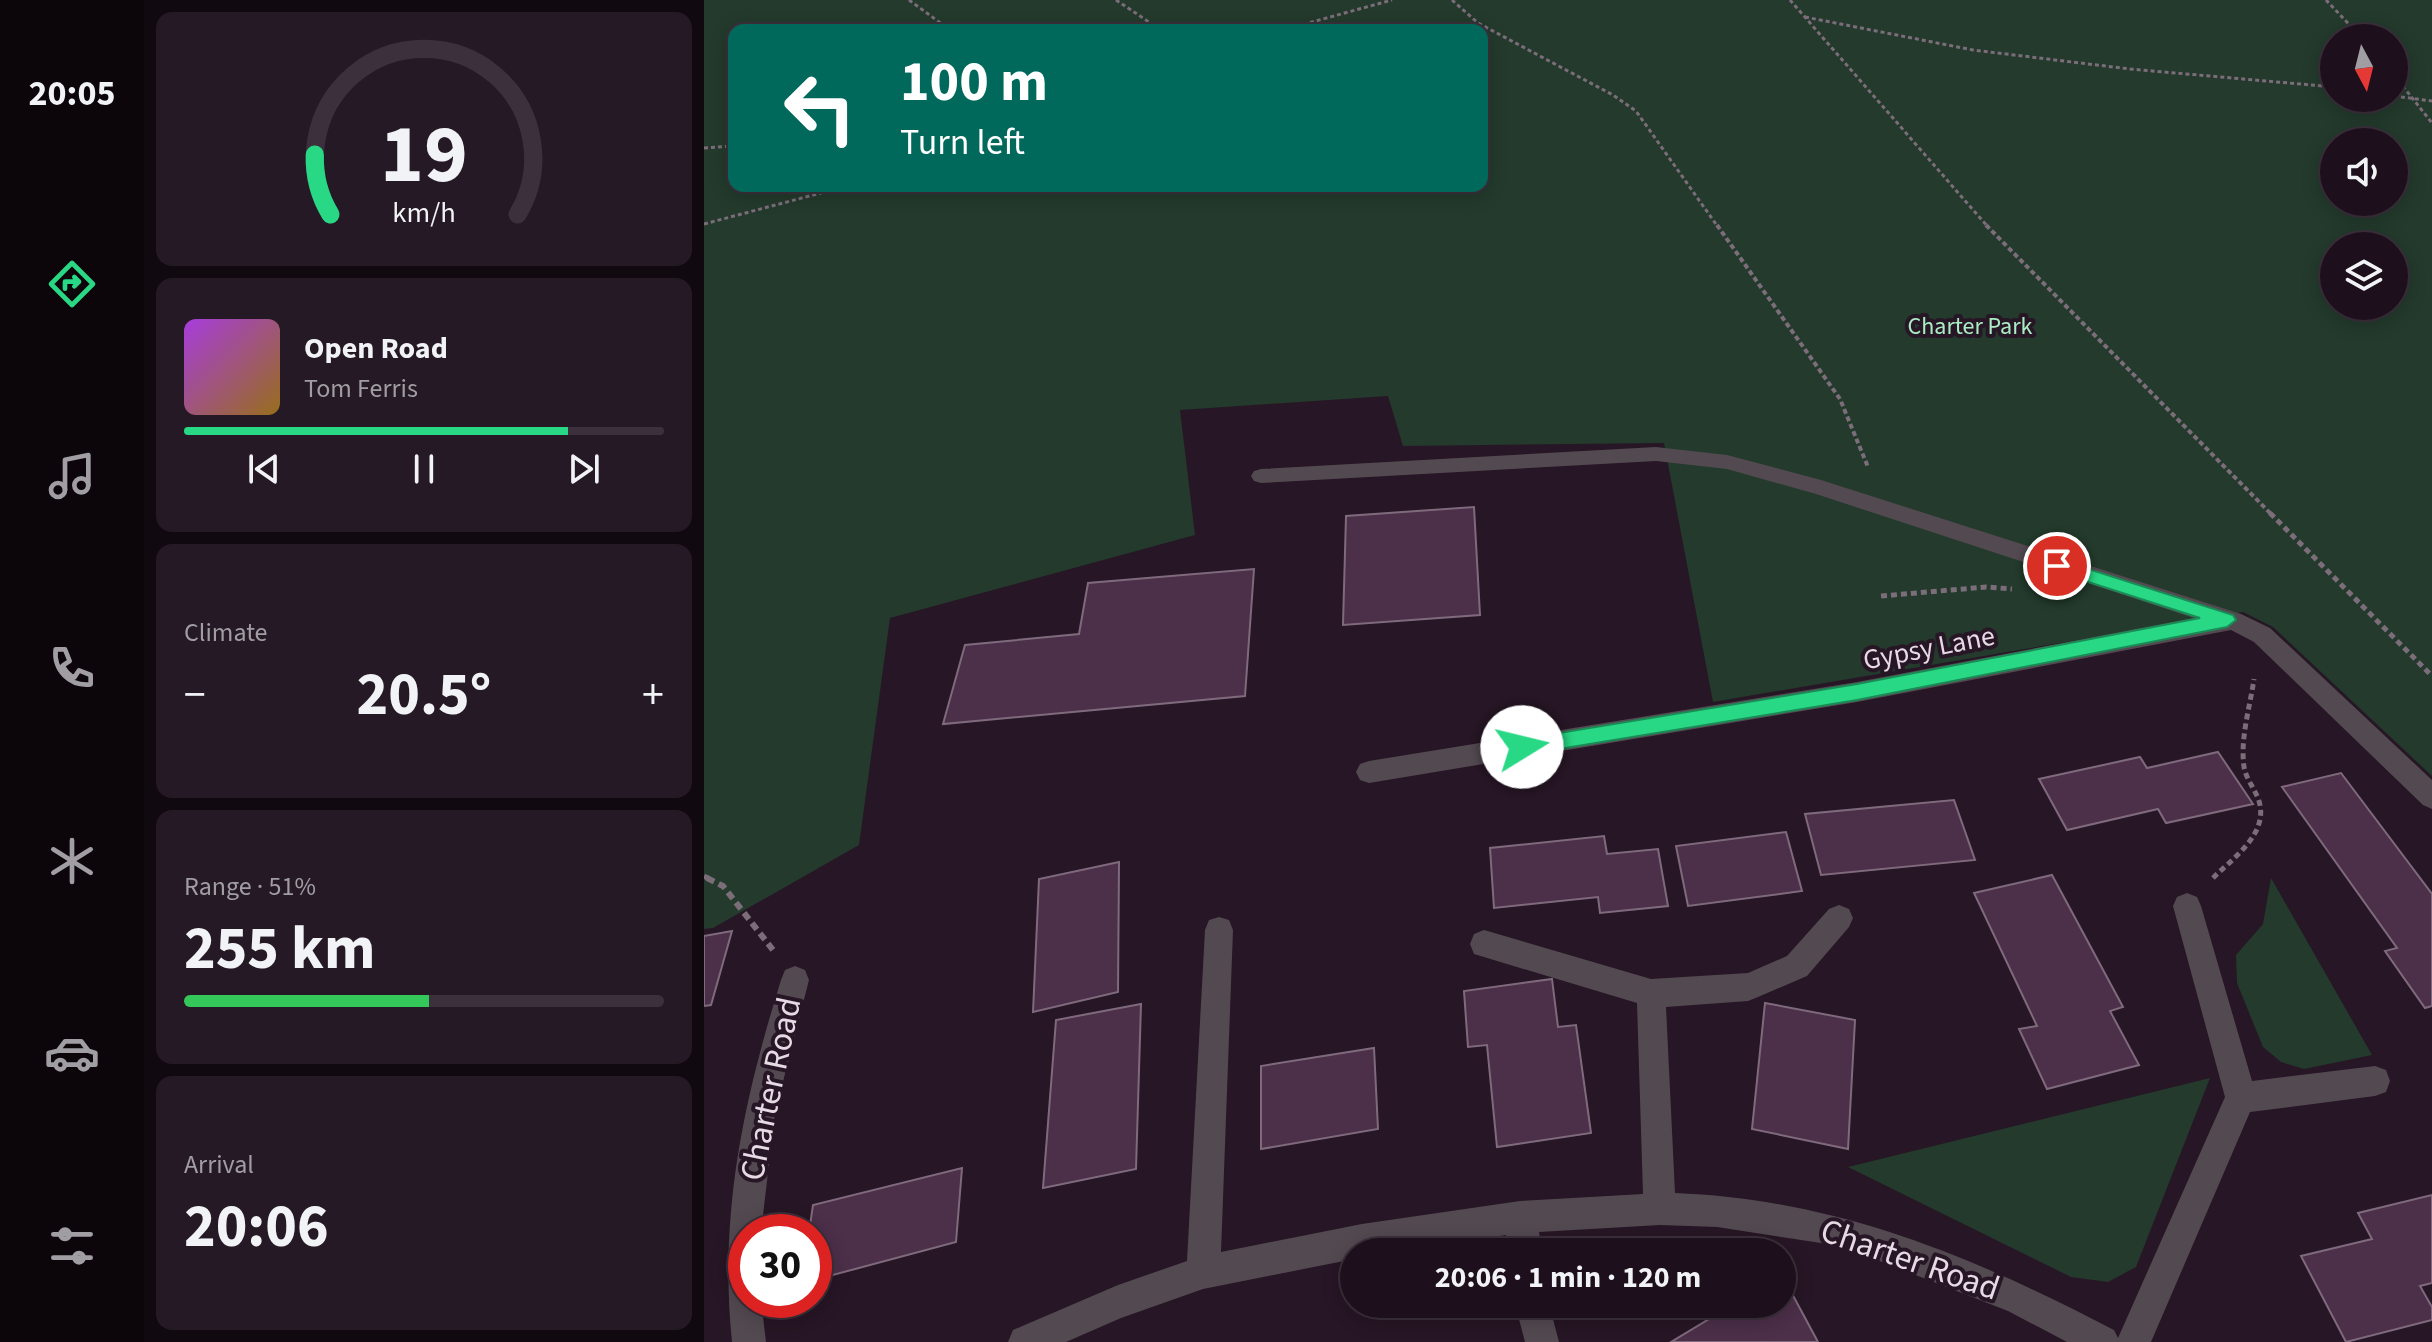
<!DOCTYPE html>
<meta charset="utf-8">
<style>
body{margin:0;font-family:"Source Sans 3",sans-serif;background:#251925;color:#f1f3f6;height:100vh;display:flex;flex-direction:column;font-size:30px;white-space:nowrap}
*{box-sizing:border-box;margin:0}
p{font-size:26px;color:#a09da3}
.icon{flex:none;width:44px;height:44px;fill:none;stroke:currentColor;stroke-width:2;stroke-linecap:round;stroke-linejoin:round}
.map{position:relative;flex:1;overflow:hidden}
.details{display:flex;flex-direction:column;gap:12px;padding:12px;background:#10090f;width:560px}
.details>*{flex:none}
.top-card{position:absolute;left:24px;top:24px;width:760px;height:168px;border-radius:16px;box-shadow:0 4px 20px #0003,0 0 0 2px #3b303b;background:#00695c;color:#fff;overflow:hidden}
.needle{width:52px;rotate:173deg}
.fabs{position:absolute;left:1616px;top:24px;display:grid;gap:16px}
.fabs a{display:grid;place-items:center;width:88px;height:88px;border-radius:50%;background:#1d101c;box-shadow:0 4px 20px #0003,0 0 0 2px #3b303b;font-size:40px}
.speed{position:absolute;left:24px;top:1214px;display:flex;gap:16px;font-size:40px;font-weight:700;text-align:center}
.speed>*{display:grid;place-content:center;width:104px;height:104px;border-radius:50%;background:#1d101c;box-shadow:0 4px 20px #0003,0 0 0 2px #3b303b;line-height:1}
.speed .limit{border:12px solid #d22;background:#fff;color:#111}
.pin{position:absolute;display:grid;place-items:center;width:68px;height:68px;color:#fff;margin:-34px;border:4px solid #fff;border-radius:50%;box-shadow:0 2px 8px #0007}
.me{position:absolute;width:88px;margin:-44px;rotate:81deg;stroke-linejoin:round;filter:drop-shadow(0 0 6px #0008)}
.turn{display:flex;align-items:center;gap:28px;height:168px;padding:0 40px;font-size:36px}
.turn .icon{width:104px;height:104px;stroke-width:2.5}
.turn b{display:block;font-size:56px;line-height:68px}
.big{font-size:60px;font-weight:700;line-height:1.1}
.details .card{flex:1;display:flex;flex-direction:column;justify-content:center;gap:12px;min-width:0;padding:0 28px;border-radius:16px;background:#251925}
.details .dial{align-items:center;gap:0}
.dial svg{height:208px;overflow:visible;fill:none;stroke:#3b303b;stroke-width:7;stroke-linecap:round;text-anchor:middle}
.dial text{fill:#f1f3f6;stroke:none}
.song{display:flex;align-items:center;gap:24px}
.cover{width:96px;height:96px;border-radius:12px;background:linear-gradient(135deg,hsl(280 70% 55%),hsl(40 70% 35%))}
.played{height:8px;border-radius:4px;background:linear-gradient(90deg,#28d885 80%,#3b303b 80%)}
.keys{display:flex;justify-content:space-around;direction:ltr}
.heat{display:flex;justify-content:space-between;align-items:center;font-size:44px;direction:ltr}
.charge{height:12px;border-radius:6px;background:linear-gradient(90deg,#34c759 51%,#3b303b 0)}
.trip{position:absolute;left:636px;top:1238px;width:456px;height:80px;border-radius:40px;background:#1d101c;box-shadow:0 4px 20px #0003,0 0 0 2px #3b303b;font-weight:700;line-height:80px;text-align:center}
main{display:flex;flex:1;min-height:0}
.dock{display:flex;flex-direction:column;width:144px;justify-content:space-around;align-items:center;background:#0c060b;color:#a09da3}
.dock .icon{width:56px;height:56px}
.dock .active{color:#28d885}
.dock b{font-size:36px;color:#f1f3f6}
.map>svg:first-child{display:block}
.green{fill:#233a2c;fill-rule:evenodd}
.building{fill:#4c2f49;stroke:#7e6a7c;stroke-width:2}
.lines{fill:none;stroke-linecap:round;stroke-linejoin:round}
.path-far3{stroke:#7b6d79;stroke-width:3;stroke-dasharray:4 3;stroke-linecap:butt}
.path-far2{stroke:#7b6d79;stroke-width:4;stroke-dasharray:5 3;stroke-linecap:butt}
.path-far1{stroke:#7b6d79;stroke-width:5;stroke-dasharray:6 4;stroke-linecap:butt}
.path{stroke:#7b6d79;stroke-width:6;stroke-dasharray:8 5;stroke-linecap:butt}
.minor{fill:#534a51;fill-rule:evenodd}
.route{fill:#28d885;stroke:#1a8c56;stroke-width:2}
.labels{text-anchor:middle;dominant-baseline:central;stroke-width:8;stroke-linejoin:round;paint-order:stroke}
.far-park-label{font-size:24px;fill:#abedc3;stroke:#271625}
.street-label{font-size:28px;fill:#e6dae4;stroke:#271625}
.near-street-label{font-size:34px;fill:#e6dae4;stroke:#271625}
</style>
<main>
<nav class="dock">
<b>20:05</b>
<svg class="icon active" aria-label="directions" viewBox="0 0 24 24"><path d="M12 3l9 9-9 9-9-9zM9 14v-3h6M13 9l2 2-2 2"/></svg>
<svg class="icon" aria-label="music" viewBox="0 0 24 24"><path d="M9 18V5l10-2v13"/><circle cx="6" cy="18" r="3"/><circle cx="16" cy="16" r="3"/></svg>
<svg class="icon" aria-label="phone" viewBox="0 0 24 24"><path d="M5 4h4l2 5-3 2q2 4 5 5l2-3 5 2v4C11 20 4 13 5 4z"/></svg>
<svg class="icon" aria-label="climate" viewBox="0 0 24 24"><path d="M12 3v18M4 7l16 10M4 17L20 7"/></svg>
<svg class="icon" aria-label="car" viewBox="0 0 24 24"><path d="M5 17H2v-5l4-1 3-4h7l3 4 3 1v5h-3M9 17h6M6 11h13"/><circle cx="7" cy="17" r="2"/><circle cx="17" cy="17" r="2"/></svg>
<svg class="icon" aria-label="filters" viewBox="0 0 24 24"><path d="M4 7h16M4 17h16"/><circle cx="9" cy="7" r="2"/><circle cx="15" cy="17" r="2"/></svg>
</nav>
<section class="details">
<div class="card dial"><svg viewBox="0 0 100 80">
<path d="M14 69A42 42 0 1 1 86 69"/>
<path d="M14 69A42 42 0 0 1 8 46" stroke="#28d885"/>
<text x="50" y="56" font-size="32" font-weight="700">19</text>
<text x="50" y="72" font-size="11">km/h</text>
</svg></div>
<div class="card">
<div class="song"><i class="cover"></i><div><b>Open Road</b><p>Tom Ferris</p></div></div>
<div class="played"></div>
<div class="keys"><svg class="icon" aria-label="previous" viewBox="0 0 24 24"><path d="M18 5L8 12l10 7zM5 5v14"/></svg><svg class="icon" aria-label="pause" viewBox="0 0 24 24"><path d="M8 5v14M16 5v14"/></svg><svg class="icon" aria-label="next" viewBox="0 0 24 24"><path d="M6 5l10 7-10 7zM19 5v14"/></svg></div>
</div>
<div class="card"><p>Climate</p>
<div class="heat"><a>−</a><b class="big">20.5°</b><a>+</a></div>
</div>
<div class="card"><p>Range · 51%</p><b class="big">255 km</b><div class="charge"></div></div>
<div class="card"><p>Arrival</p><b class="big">20:06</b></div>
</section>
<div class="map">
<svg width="1728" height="1342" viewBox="0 0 1728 1342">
<rect width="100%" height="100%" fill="#271625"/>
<g class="green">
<path d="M0 0H1728V776L1569 627 1539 612 1009 702 960 443 699 446 684 396 476 410 491 535 186 618 155 845 9 928 0 929ZM30 30H778V186H30ZM1630 38H1690V98H1630ZM1630 142H1690V202H1630ZM1630 246H1690V306H1630Z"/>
<polygon points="1567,878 1668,1055 1600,1069 1577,1062 1559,1047 1533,983 1532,955 1559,924"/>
<polygon points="1506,1078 1432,1267 1404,1282 1367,1277 1144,1167"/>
</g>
<g class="building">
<polygon points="770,507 776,615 639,625 642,516"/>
<polygon points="550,569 541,696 239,724 261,645 375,634 384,583"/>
<polygon points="1514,752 1549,804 1462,823 1454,809 1363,830 1335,779 1436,757 1443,768"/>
<polygon points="1637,773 1728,894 1728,1006 1721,1008 1681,951 1693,948 1578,787"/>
<polygon points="1250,800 1271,860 1117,875 1101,814"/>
<polygon points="1082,832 1098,891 984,906 972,846"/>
<polygon points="900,836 903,854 954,849 964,906 896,913 894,897 790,908 786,848"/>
<polygon points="415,862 414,992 329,1012 335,879"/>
<polygon points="1348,875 1419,1007 1406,1011 1435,1065 1343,1089 1315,1029 1333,1026 1270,893"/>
<polygon points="28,931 7,1005 0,1006 0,936"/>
<polygon points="848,979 854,1027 872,1025 887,1133 793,1147 783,1045 764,1047 760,991"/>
<polygon points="1061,1003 1151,1020 1144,1149 1048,1129"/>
<polygon points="437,1004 432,1169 339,1188 352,1020"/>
<polygon points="670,1048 674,1129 557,1149 557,1066"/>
<polygon points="258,1168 252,1242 110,1280 110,1232 105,1232 109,1205"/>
<polygon points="1728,1195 1728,1283 1716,1286 1728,1307 1728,1320 1642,1342 1597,1256 1668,1239 1654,1213"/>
<polygon points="1078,1275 1114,1342 967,1342 1030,1304 1078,1304"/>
</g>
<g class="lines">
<g class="path-far3">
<polyline points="205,0 246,30"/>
<polyline points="412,0 457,30"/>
<polyline points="748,0 774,23 909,95 932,111 1014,227"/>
<polyline points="1086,0 1284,227"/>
<polyline points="1622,0 1658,38"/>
<polyline points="1101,17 1269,50 1426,69 1630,87"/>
<polyline points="579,30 688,0"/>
<polyline points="1690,75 1728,123"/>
<polyline points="1690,96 1728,101"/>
<polyline points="0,148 30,146"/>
<polyline points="0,224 143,186"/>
</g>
<g class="path-far2">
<polyline points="1013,225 1136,399 1164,467"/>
<polyline points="1282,225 1568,515"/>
</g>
<g class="path-far1">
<polyline points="1566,513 1728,676"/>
<polyline points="1177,596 1282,587 1308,589"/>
<polyline points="0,876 7,880"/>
<path d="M1509 878C1529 858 1565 834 1555 801 1551 789 1542 779 1540 767 1536 738 1546 707 1550 679"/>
</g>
<polyline class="path" points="3,878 19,886 69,950"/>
<g class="minor">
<polygon points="952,447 1023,455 1117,480 1537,614 1566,628 1728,780 1728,809 1719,805 1550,642 1527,630 1153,702 665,783 656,780 652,772 656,764 665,761 1153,682 1490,618 1112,494 1023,469 952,461 557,483 550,481 547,476 550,471 557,469"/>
<path d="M1483 893 1493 897 1497 906 1548 1081 1671 1066 1682 1070 1686 1081 1682 1092 1671 1096 1546 1112 1447 1342H1363L1304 1311 1168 1258 1117 1243 1013 1227 956 1225 835 1232 838 1252H804L802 1235 694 1252H650V1259L499 1289 417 1318 362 1342H304L309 1330 414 1285 483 1261 501 930 505 920 515 917 525 920 529 930 517 1252 658 1224 816 1201 939 1194 933 1003 770 954 766 944 770 934 780 930 947 979 1044 973 1083 956 1125 909 1135 905 1145 909 1149 918 1145 927 1103 976 1054 997 1044 1001 962 1007 971 1193C1132 1199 1270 1257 1410 1330L1414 1338 1521 1097 1469 906 1473 897Z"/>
<path d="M91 966 101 970 105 980 71 1113 57 1232H42V1300H57L62 1342H28C15 1214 39 1102 77 980L81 970Z"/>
<polygon points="811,1304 845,1304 855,1342 821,1342"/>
</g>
</g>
<polygon class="route" points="1353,559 1529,615 1532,620 1523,627 1153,700 818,755 811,753 808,747 811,741 818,739 1153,684 1496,618 1347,570 1345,566 1347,561"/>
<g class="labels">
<g class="far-park-label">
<text x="1266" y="326">Charter Park</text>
</g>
<g class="street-label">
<text transform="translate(1225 648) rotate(-11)">Gypsy Lane</text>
</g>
<g class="near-street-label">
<text transform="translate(67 1089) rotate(-78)">Charter Road</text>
<text transform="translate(1206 1260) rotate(19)">Charter Road</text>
</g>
</g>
</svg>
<div class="fabs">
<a><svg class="needle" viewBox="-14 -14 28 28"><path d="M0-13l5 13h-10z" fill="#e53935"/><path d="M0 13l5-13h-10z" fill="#a09da3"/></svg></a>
<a><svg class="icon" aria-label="sound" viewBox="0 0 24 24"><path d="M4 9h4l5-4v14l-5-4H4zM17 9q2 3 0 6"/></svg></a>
<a><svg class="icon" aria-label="layers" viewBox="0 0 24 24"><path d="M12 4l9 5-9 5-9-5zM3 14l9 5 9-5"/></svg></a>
</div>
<div class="speed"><div class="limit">30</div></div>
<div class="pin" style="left:1353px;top:566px;background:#d93025"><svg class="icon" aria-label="arrive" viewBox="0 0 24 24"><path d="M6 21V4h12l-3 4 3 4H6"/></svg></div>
<svg class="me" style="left:818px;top:747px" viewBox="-20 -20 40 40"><circle r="19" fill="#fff"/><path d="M0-13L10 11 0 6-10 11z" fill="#28d885"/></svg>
<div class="trip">20:06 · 1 min · 120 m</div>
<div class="top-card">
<div class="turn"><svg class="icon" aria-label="left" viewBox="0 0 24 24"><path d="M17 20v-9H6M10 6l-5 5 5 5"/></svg><div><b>100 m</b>Turn left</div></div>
</div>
</div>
</main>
